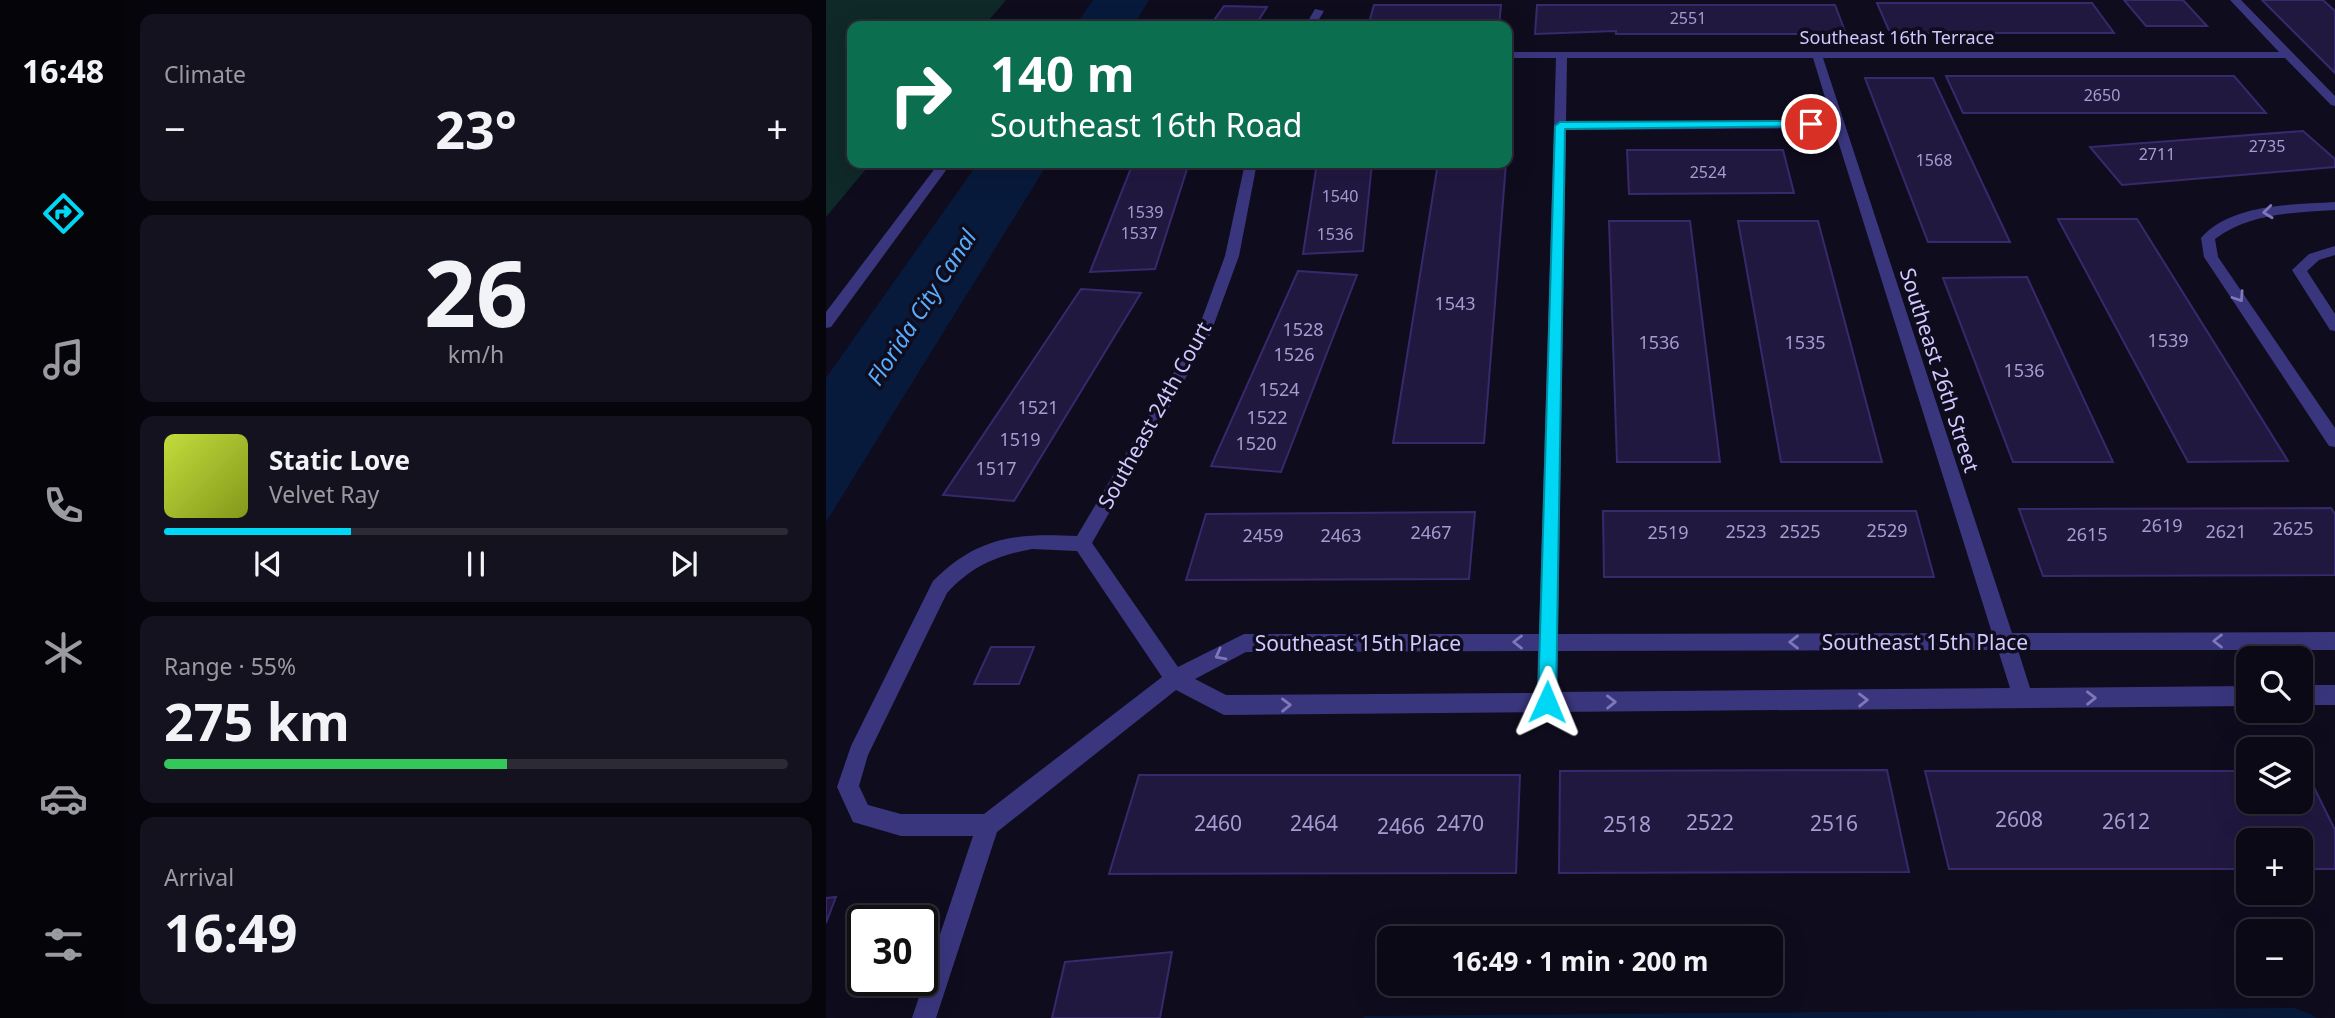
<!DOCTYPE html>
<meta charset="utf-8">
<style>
body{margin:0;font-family:"Noto Sans",sans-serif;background:#14121f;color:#f1f3f6;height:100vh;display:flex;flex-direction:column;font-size:26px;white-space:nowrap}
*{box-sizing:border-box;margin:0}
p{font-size:23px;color:#9a9aa1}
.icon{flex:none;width:38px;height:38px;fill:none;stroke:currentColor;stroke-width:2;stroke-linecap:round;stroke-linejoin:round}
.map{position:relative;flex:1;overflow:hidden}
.side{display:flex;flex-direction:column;gap:14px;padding:14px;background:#06050c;width:700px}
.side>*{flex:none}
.banner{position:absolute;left:21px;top:21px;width:665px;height:147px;border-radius:14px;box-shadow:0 7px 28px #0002,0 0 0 2px #2b2a35;background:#0b6e4f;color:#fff;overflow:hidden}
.fabs{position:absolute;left:1410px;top:646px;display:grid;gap:14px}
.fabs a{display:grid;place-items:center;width:77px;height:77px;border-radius:14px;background:#0b0916;box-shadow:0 7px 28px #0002,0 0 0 2px #2b2a35;font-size:35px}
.speed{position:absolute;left:21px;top:905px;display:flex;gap:14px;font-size:35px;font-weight:700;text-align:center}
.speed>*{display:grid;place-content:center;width:91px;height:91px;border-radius:50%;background:#0b0916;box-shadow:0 7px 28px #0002,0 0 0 2px #2b2a35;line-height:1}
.speed .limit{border:4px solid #111;border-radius:10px;background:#fff;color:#111}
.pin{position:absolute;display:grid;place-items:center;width:60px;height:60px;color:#fff;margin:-30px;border:4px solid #fff;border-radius:50%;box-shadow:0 2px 7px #0007}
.me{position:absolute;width:77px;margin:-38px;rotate:1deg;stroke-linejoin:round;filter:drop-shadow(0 0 5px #0008)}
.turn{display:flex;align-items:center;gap:24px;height:147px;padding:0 28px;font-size:32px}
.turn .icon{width:91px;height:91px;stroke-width:2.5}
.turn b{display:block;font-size:49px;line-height:60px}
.big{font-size:52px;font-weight:700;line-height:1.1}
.side .widget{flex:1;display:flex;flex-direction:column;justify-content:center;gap:10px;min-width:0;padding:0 24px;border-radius:14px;background:#14121f}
.side .dial{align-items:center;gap:0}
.dial b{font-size:91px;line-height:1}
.song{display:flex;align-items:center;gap:21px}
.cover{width:84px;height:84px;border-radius:10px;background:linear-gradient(135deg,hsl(70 70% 55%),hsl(70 70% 35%))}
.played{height:7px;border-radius:4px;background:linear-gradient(90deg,#00d7f4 30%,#2b2a35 30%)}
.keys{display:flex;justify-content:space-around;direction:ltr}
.heat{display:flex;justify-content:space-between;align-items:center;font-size:38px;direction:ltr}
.charge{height:10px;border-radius:5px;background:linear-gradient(90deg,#34c759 55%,#2b2a35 0)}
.trip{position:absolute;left:551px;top:926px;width:406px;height:70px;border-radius:14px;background:#0b0916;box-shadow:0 7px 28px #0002,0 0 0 2px #2b2a35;font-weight:700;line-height:70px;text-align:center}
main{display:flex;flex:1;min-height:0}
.dock{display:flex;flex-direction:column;width:126px;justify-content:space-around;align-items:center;background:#040409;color:#9a9aa1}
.dock .icon{width:49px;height:49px}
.dock .current{color:#00d7f4}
.dock b{font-size:32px;color:#f1f3f6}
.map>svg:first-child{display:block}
.green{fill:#0f2828}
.water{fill:#081a3b}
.building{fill:#211840;stroke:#38296c;stroke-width:2}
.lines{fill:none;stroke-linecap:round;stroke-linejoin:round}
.lane{fill:#3a367e;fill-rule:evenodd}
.street{fill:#3a367e;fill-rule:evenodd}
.oneway{stroke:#7e78b8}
.route{fill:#00d7f4;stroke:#008c9f;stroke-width:2}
.labels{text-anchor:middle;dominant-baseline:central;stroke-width:7;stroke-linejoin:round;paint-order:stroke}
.far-number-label{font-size:16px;fill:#a59dcf}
.far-street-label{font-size:18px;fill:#d1c9ff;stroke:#0f0c1e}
.number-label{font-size:18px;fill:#a59dcf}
.street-label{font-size:21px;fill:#d1c9ff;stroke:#0f0c1e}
.near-number-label{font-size:21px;fill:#a59dcf}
.water-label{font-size:23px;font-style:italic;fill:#57aeff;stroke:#0f0c1e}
</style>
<main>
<nav class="dock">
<b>16:48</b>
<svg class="icon current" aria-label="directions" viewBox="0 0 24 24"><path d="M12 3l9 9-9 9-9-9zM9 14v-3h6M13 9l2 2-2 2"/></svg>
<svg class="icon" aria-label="music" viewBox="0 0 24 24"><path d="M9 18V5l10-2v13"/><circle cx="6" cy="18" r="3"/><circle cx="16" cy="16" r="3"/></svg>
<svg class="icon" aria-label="phone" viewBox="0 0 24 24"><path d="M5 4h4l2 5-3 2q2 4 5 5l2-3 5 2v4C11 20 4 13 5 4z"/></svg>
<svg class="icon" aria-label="climate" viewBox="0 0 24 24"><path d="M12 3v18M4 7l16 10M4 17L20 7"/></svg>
<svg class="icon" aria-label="car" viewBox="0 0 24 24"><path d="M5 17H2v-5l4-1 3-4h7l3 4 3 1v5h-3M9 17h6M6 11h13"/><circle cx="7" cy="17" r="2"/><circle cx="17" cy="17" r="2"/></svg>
<svg class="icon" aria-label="filters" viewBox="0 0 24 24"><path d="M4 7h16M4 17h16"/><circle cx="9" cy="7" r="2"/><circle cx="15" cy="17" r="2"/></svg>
</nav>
<section class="side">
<div class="widget"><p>Climate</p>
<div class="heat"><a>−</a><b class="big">23°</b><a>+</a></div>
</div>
<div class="widget dial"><b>26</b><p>km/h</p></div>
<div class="widget">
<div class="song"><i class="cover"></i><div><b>Static Love</b><p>Velvet Ray</p></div></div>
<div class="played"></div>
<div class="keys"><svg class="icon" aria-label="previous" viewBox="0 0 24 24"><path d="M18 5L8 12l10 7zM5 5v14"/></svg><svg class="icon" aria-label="pause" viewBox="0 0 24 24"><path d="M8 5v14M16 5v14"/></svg><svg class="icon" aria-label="next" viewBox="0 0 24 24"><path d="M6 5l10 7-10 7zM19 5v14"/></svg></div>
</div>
<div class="widget"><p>Range · 55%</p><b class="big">275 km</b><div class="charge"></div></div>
<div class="widget"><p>Arrival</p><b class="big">16:49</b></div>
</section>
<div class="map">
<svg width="1509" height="1018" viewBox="0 0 1509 1018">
<rect width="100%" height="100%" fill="#0f0c1e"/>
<polygon class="green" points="0,0 180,0 158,26 26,26 26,163 45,163 0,217"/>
<g class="water">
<polygon points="267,0 323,0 307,26 249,26"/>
<polygon points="152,163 222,163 0,522 0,378"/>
<polygon points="1469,1008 1493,1018 537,1018 539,1016"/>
</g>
<g class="building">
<polygon points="1298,0 1357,0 1381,26 1320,26"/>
<polygon points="1436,0 1497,0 1509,11 1509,73"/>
<polygon points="1051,3 1266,3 1288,33 1064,33"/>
<polygon points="548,5 675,5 673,26 542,26"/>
<polygon points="711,5 1009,5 1020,34 790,34 790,31 709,34"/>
<polygon points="398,6 441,7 429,26 384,26"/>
<polygon points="1120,76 1408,76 1440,113 1137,113"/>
<polygon points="1039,78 1107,78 1184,242 1102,242"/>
<polygon points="1477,131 1509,159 1509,167 1296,185 1264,147"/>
<polygon points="801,150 957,150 968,193 803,194"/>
<polygon points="307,163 363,163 329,269 264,272"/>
<polygon points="491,163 546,163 537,251 477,254"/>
<polygon points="612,163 680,163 658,443 567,443"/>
<polygon points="1232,219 1311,219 1462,461 1362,462"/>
<polygon points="783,221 864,221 894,462 791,462"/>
<polygon points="912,221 992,221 1056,462 955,462"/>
<polygon points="472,271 531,275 455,472 385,466"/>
<polygon points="1201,277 1287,462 1187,462 1117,278"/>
<polygon points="255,289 315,293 188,501 117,495"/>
<polygon points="1505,508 1509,514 1509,575 1217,576 1193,509"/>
<polygon points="777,511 1090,511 1108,577 778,577"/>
<polygon points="649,512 643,579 360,580 380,514"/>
<polygon points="165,647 208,647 193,684 148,684"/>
<polygon points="1061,770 1083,872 733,873 734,771"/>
<polygon points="1099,771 1423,771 1423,802 1475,802 1475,771 1480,771 1509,830 1509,869 1475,869 1475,840 1423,840 1423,869 1123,869"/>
<polygon points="313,775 694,775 690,873 283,874"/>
<polygon points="10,897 0,923 0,898"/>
<polygon points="346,952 334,1018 226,1018 239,962"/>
</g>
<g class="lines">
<polygon class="lane" points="114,166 120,170 118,173 5,327 0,328 0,312 110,167"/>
<g class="street">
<path d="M1404 0H1415L1509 96V106L1505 105 1459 58H997L1186 633 1509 632V650H1192L1204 688 1423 686V706L398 715 350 690 171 832 110 1018H86L147 836H75L27 822 11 787 25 746 107 581C152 536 191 533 251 536L370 335 399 256 419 163H431L413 256 384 335 266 543 352 667 418 634H713L730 58H681V52H1453ZM741 58H987L1006 120 740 122ZM1008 128 1166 633 732 634 740 130ZM206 549 251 551 336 677 158 814H75L42 805 33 786 42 755 121 593C146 566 170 556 206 549ZM1172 650 1184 688 731 692 732 651ZM712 651 711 693 400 695 369 679 420 652Z"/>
<polygon points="489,9 498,11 489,26 479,26"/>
<path d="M1509 202V210C1467 213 1424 213 1389 239L1392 257 1509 428V447L1503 446 1378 257 1375 238C1405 203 1467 205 1509 202Z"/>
<polygon points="1509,246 1509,255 1493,260 1481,271 1509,314 1509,331 1504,330 1466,270 1483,254"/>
<rect x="1475" y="685" width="34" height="20"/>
</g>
</g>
<defs><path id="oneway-chevron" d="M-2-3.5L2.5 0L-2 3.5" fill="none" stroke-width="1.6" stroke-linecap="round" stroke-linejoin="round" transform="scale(1.75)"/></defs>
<g class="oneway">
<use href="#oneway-chevron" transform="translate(1442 212) rotate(174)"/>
<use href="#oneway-chevron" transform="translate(1413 297) rotate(56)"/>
<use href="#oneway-chevron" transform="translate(1392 641) rotate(180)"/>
<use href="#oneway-chevron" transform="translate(692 642) rotate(180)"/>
<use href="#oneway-chevron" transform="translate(968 642) rotate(180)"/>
<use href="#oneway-chevron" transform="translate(394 655) rotate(152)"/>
<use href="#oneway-chevron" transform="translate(1265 698) rotate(-1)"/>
<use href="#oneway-chevron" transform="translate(1037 700) rotate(-1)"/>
<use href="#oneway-chevron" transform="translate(785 702) rotate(-1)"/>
<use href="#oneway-chevron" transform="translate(460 705) rotate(-1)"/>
</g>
<polygon class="route" points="985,121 990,124 989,126 739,129 730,702 728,709 721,711 714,709 712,702 729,126 734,122"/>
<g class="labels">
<g class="far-number-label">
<text x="862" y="18">2551</text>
<text x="1276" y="95">2650</text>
<text x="1441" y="146">2735</text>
<text x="1331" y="154">2711</text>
<text x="1108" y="160">1568</text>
<text x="882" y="172">2524</text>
<text x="514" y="196">1540</text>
<text x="319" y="212">1539</text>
<text x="313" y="233">1537</text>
<text x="509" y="234">1536</text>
</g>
<g class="far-street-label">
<text x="1071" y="37">Southeast 16th Terrace</text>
</g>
<g class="number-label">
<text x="629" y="303">1543</text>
<text x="477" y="329">1528</text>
<text x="1342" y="340">1539</text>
<text x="833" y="342">1536</text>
<text x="979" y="342">1535</text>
<text x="468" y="354">1526</text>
<text x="1198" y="370">1536</text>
<text x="453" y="389">1524</text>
<text x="212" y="407">1521</text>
<text x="441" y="417">1522</text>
<text x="194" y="439">1519</text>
<text x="430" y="443">1520</text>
<text x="170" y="468">1517</text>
<text x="1336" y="525">2619</text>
<text x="1467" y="528">2625</text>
<text x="1061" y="530">2529</text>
<text x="920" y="531">2523</text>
<text x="974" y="531">2525</text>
<text x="1400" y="531">2621</text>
<text x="605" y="532">2467</text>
<text x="842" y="532">2519</text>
<text x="1261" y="534">2615</text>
<text x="437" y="535">2459</text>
<text x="515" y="535">2463</text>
</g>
<g class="street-label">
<text transform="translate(1114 370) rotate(72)">Southeast 26th Street</text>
<text transform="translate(328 415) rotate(-61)">Southeast 24th Court</text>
<text x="1099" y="642">Southeast 15th Place</text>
<text x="532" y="643">Southeast 15th Place</text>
</g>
<g class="near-number-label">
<text x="1193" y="819">2608</text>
<text x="1300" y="821">2612</text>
<text x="884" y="822">2522</text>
<text x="392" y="823">2460</text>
<text x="488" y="823">2464</text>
<text x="634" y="823">2470</text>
<text x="1008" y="823">2516</text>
<text x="801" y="824">2518</text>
<text x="575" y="826">2466</text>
</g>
<g class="water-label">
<text transform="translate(95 307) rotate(-57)">Florida City Canal</text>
</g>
</g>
</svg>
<div class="fabs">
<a><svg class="icon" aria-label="search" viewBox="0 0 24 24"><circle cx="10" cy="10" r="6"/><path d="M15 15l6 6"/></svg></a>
<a><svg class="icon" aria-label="layers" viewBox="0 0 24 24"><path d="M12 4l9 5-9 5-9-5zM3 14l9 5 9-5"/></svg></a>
<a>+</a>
<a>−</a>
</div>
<div class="speed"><div class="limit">30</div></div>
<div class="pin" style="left:985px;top:124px;background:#d93025"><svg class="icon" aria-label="arrive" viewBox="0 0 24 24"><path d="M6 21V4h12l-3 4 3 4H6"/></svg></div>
<svg class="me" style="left:721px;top:702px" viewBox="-20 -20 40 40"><path d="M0-17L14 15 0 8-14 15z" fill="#00d7f4" stroke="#fff" stroke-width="4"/></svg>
<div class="trip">16:49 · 1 min · 200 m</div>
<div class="banner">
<div class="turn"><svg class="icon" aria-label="right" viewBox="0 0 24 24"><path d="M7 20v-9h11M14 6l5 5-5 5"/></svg><div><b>140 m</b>Southeast 16th Road</div></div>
</div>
</div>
</main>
